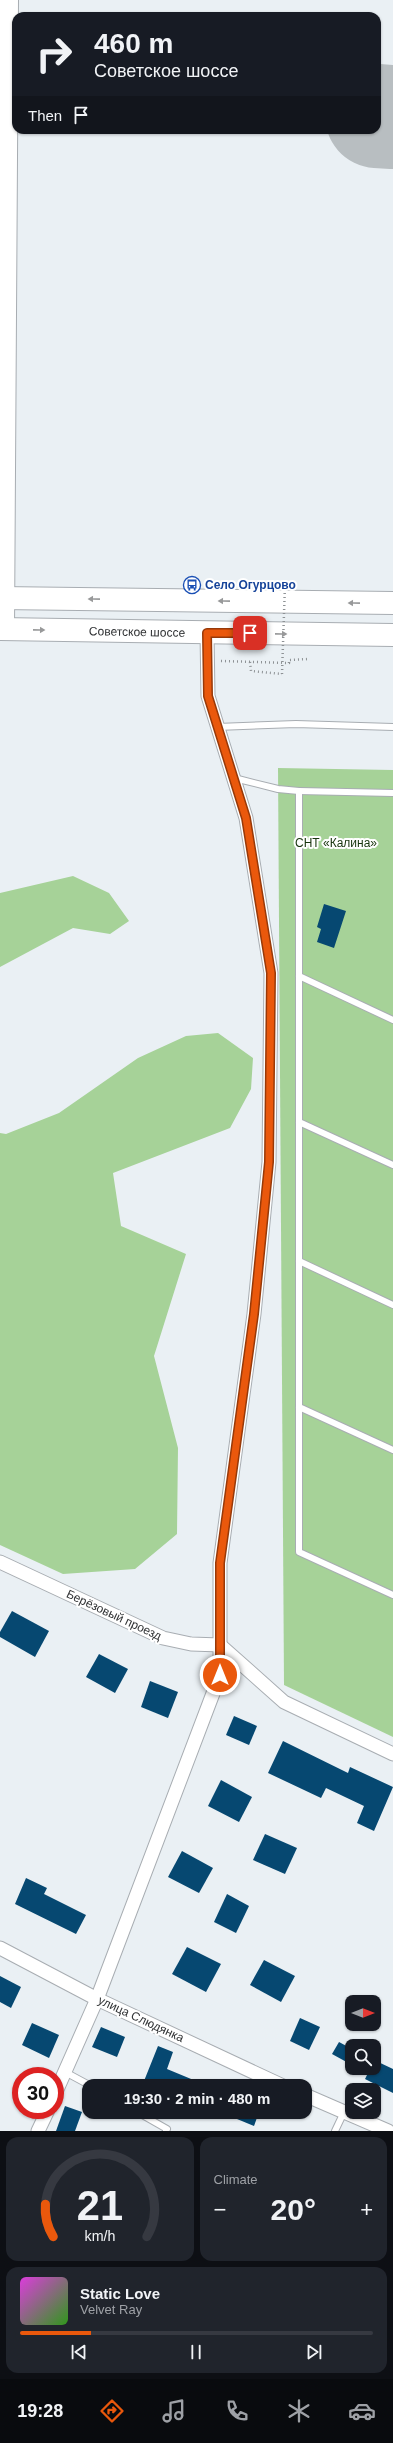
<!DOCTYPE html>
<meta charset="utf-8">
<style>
body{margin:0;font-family:Helvetica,sans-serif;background:#20242c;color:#f1f3f6;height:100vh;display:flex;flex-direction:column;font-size:15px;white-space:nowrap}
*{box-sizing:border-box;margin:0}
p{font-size:13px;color:#9ea1a6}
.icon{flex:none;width:22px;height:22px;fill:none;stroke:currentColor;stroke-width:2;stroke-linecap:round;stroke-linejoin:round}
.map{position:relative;height:2131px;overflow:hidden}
.panel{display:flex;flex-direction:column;gap:6px;padding:6px;background:#0d0f14;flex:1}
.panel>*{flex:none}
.guide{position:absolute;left:12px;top:12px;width:369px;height:122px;border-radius:12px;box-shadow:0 1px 3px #0004;background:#171b24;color:#f1f3f6;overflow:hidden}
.needle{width:26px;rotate:90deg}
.fabs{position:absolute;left:345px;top:1995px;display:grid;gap:8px}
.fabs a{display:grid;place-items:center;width:36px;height:36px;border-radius:8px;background:#171b24;box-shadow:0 1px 3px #0004;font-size:20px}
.speed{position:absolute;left:12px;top:2067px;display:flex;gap:8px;font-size:20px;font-weight:700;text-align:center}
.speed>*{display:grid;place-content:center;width:52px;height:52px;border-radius:50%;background:#171b24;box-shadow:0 1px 3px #0004;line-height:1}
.speed .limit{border:6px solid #d22;background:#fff;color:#111}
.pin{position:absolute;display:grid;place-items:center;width:34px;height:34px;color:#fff;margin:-17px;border-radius:8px;box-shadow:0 2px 6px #0006}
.me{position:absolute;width:44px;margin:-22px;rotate:0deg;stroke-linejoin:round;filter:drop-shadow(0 0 3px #0008)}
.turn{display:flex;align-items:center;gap:14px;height:84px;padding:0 16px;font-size:18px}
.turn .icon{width:52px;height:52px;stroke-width:2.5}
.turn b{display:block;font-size:28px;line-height:34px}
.then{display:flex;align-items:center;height:38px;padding:0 16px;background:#0003;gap:8px;font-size:15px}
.big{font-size:30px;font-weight:600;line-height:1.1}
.panel .widget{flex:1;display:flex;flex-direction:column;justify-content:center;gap:6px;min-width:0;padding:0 14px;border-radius:12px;background:#20242c}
.panel .dial{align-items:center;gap:0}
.dial svg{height:104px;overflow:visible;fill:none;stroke:#363941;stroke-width:7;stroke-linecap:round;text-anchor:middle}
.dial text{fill:#f1f3f6;stroke:none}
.song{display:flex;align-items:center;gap:12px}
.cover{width:48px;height:48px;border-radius:6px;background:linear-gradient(135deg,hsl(300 70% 55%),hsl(110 70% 35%))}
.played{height:4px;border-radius:2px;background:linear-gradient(90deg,#ea580c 20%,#363941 20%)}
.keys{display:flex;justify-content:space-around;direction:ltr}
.heat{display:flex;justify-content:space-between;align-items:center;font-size:22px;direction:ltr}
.panel .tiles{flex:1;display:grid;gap:6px;grid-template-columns:1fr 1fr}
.widget:last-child{grid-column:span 2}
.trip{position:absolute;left:82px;top:2079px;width:230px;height:40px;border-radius:12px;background:#171b24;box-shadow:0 1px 3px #0004;font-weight:600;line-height:40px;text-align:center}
.tab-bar{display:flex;height:64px;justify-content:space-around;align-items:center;background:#090b0e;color:#9ea1a6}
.tab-bar .icon{width:28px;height:28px}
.tab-bar .active{color:#ea580c}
.tab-bar b{font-size:18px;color:#f1f3f6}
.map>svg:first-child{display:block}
.green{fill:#a6d298}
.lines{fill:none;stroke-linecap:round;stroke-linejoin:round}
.runway{stroke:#b8bec1;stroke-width:104}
.building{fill:#064871}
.lane-casing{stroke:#a8adb2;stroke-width:8}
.street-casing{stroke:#a8adb2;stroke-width:15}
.secondary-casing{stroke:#a8adb2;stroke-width:20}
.highway-casing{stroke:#a8adb2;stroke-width:24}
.path{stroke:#8e9295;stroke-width:2.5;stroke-dasharray:1 3;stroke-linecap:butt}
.lane{stroke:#fff;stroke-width:6}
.street{stroke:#fff;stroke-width:13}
.secondary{stroke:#fff;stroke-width:18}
.highway{stroke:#fff;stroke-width:22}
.path-bridge{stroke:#8e9295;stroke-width:2.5;stroke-dasharray:1 3;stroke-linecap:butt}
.oneway{fill:#98999a}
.route-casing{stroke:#983908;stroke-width:10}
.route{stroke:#ea580c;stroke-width:7}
.labels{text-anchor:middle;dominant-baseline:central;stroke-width:4;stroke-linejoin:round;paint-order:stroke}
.transit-label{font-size:12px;font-weight:bold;fill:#164399;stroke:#fff;text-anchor:start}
.street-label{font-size:12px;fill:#313335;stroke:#fff}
.park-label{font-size:12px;fill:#17340d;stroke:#fff}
</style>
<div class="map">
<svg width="393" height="2131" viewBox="0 0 393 2131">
<rect width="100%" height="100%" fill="#eaf0f4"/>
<g class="green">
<polygon points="278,768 393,770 393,1737 284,1685"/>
<polygon points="73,876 109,893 129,921 110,934 73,928 0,967 0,893"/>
<polygon points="218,1033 253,1058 251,1089 230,1128 113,1173 121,1226 186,1254 154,1356 178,1448 177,1534 135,1569 63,1574 0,1545 0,1133 6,1134 59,1113 138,1058 186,1036"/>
</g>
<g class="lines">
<polyline class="runway" points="377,116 393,117"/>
</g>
<g class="building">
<polygon points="324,904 346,911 334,948 317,942 321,929 317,927"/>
<polygon points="12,1611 49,1631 35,1657 0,1637 0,1632"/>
<polygon points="99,1654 128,1669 115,1693 86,1677"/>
<polygon points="150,1681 178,1692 168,1718 141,1707"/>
<polygon points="234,1716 257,1726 249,1745 226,1735"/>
<polygon points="283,1741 348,1773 350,1767 393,1787 374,1831 357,1823 364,1806 326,1788 321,1798 268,1773"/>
<polygon points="221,1780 252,1797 239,1822 208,1806"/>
<polygon points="265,1834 297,1848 285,1874 253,1860"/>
<polygon points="182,1851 213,1868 199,1893 168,1877"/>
<polygon points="26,1878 47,1888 44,1894 86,1915 76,1934 15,1904"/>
<polygon points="227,1894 249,1906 236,1933 214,1922"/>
<polygon points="187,1947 221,1964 206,1992 172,1974"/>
<polygon points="264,1960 295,1976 281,2002 250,1985"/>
<polygon points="0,1976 21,1987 11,2008 0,2002"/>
<polygon points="300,2018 320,2027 309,2050 290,2041"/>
<polygon points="32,2023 59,2035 49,2058 22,2045"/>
<polygon points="101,2027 125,2037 117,2057 92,2047"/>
<polygon points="339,2042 352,2049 352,2065 332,2054"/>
<polygon points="158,2046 173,2052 167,2069 208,2086 142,2086"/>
<polygon points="374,2060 393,2069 393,2093 365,2079 368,2073 358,2068 374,2068"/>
<polygon points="65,2106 82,2112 75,2131 56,2131"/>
<polygon points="220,2112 259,2112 254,2126"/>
</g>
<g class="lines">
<g class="lane-casing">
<g id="lane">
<polyline points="217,727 296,724 393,727"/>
<polyline points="234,778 278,789 299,791 299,1552 393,1595"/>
<polyline points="299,791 393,793"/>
<polyline points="299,976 393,1020"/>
<polyline points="299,1122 393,1165"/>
<polyline points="299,1261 393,1305"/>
<polyline points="299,1407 393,1450"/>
<polyline points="65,2072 91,2086"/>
<polyline points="137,2112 167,2129 166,2131"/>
<polyline points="335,2131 344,2112"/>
</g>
</g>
<g class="street-casing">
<g id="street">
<polyline points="0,1562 163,1638 191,1644 220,1645 284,1702 393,1754"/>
<polyline points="0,1948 97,1999 283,2086"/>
<polyline points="55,2094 97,1999 220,1675 220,1563 254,1314 269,1162 271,973 246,818 208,696 207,633"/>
<polyline points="305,2095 388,2131"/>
<polyline points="38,2131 48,2110"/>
</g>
</g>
<g class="secondary-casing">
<polyline id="secondary" points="5,629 9,0"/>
</g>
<g class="highway-casing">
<g id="highway">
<polyline points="0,598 393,603"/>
<polyline points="0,629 393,635"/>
</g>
</g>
<g class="path">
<polyline points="221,661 289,663 289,660 309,659"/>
<polyline points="250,662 251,671 282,674"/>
</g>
<use href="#lane" class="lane"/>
<use href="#street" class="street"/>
<use href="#secondary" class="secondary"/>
<use href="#highway" class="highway"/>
<polyline class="path-bridge" points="282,674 285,584"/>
</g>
<defs><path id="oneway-solid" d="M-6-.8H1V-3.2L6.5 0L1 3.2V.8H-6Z"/></defs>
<g class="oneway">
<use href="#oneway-solid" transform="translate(94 599) rotate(-179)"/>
<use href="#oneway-solid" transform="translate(224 601) rotate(-179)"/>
<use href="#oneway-solid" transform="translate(354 603) rotate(-179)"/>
<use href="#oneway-solid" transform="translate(39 630) rotate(1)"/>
<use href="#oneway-solid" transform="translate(281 634) rotate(1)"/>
</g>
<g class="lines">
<g class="route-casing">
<polyline id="route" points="220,1675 220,1563 254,1314 269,1162 271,973 246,818 208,696 207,633 250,633"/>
</g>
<use href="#route" class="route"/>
</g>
<defs>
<g id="bus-ring" transform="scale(0.9)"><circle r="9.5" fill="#fff" stroke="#1a4fb4" stroke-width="1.5"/><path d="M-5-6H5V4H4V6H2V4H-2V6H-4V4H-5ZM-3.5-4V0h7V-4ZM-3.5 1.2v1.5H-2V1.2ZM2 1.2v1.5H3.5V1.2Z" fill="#1a4fb4"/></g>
</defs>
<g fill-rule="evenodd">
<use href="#bus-ring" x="192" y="585"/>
</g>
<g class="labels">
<g class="transit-label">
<text x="205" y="585">Село Огурцово</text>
</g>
<g class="street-label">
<text transform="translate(137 632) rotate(1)">Советское шоссе</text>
<text transform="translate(114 1615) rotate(25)">Берёзовый проезд</text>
<text transform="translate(141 2019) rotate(25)">улица Слюдянка</text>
</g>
<g class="park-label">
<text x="336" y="843">СНТ «Калина»</text>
</g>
</g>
</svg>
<div class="fabs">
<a><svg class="needle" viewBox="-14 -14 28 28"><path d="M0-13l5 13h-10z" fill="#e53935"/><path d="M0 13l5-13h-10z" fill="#9ea1a6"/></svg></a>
<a><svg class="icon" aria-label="search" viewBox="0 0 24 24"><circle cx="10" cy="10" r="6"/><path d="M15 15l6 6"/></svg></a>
<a><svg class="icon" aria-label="layers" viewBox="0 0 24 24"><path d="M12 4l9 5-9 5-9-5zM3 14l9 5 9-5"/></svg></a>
</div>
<div class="speed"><div class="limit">30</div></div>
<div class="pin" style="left:250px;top:633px;background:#d93025"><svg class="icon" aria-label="arrive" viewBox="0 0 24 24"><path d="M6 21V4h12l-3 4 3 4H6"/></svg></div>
<svg class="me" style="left:220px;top:1675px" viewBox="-20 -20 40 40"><circle r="17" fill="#ea580c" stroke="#fff" stroke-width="3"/><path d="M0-11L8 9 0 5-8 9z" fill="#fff"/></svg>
<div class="trip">19:30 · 2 min · 480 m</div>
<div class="guide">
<div class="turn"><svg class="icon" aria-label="right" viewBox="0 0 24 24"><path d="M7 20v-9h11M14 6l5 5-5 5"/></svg><div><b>460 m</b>Советское шоссе</div></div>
<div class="then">Then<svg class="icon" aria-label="arrive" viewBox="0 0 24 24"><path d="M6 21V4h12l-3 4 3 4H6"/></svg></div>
</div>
</div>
<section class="panel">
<div class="tiles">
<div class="widget dial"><svg viewBox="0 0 100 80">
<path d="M14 69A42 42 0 1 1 86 69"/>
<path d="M14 69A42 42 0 0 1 8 44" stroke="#ea580c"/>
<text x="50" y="56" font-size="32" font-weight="700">21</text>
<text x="50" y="72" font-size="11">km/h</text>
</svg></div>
<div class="widget"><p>Climate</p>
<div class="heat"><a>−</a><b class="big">20°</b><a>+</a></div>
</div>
<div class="widget">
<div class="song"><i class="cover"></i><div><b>Static Love</b><p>Velvet Ray</p></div></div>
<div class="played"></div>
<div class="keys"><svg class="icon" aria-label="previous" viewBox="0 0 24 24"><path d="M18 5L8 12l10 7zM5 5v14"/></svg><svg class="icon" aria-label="pause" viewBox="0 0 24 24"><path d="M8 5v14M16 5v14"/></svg><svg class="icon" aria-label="next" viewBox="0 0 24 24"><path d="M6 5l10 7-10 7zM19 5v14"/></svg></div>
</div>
</div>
</section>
<nav class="tab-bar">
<b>19:28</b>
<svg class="icon active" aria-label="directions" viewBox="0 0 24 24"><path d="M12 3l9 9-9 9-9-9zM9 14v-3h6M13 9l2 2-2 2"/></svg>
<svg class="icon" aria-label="music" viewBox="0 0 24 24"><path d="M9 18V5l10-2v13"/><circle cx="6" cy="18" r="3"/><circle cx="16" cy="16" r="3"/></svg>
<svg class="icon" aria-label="phone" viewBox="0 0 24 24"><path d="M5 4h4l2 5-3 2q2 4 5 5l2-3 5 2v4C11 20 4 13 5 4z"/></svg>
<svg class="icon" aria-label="climate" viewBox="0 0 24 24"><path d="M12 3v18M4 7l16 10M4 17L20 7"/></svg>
<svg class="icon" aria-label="car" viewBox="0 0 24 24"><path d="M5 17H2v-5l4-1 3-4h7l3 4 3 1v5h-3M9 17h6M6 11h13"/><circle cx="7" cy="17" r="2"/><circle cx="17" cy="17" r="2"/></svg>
</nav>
